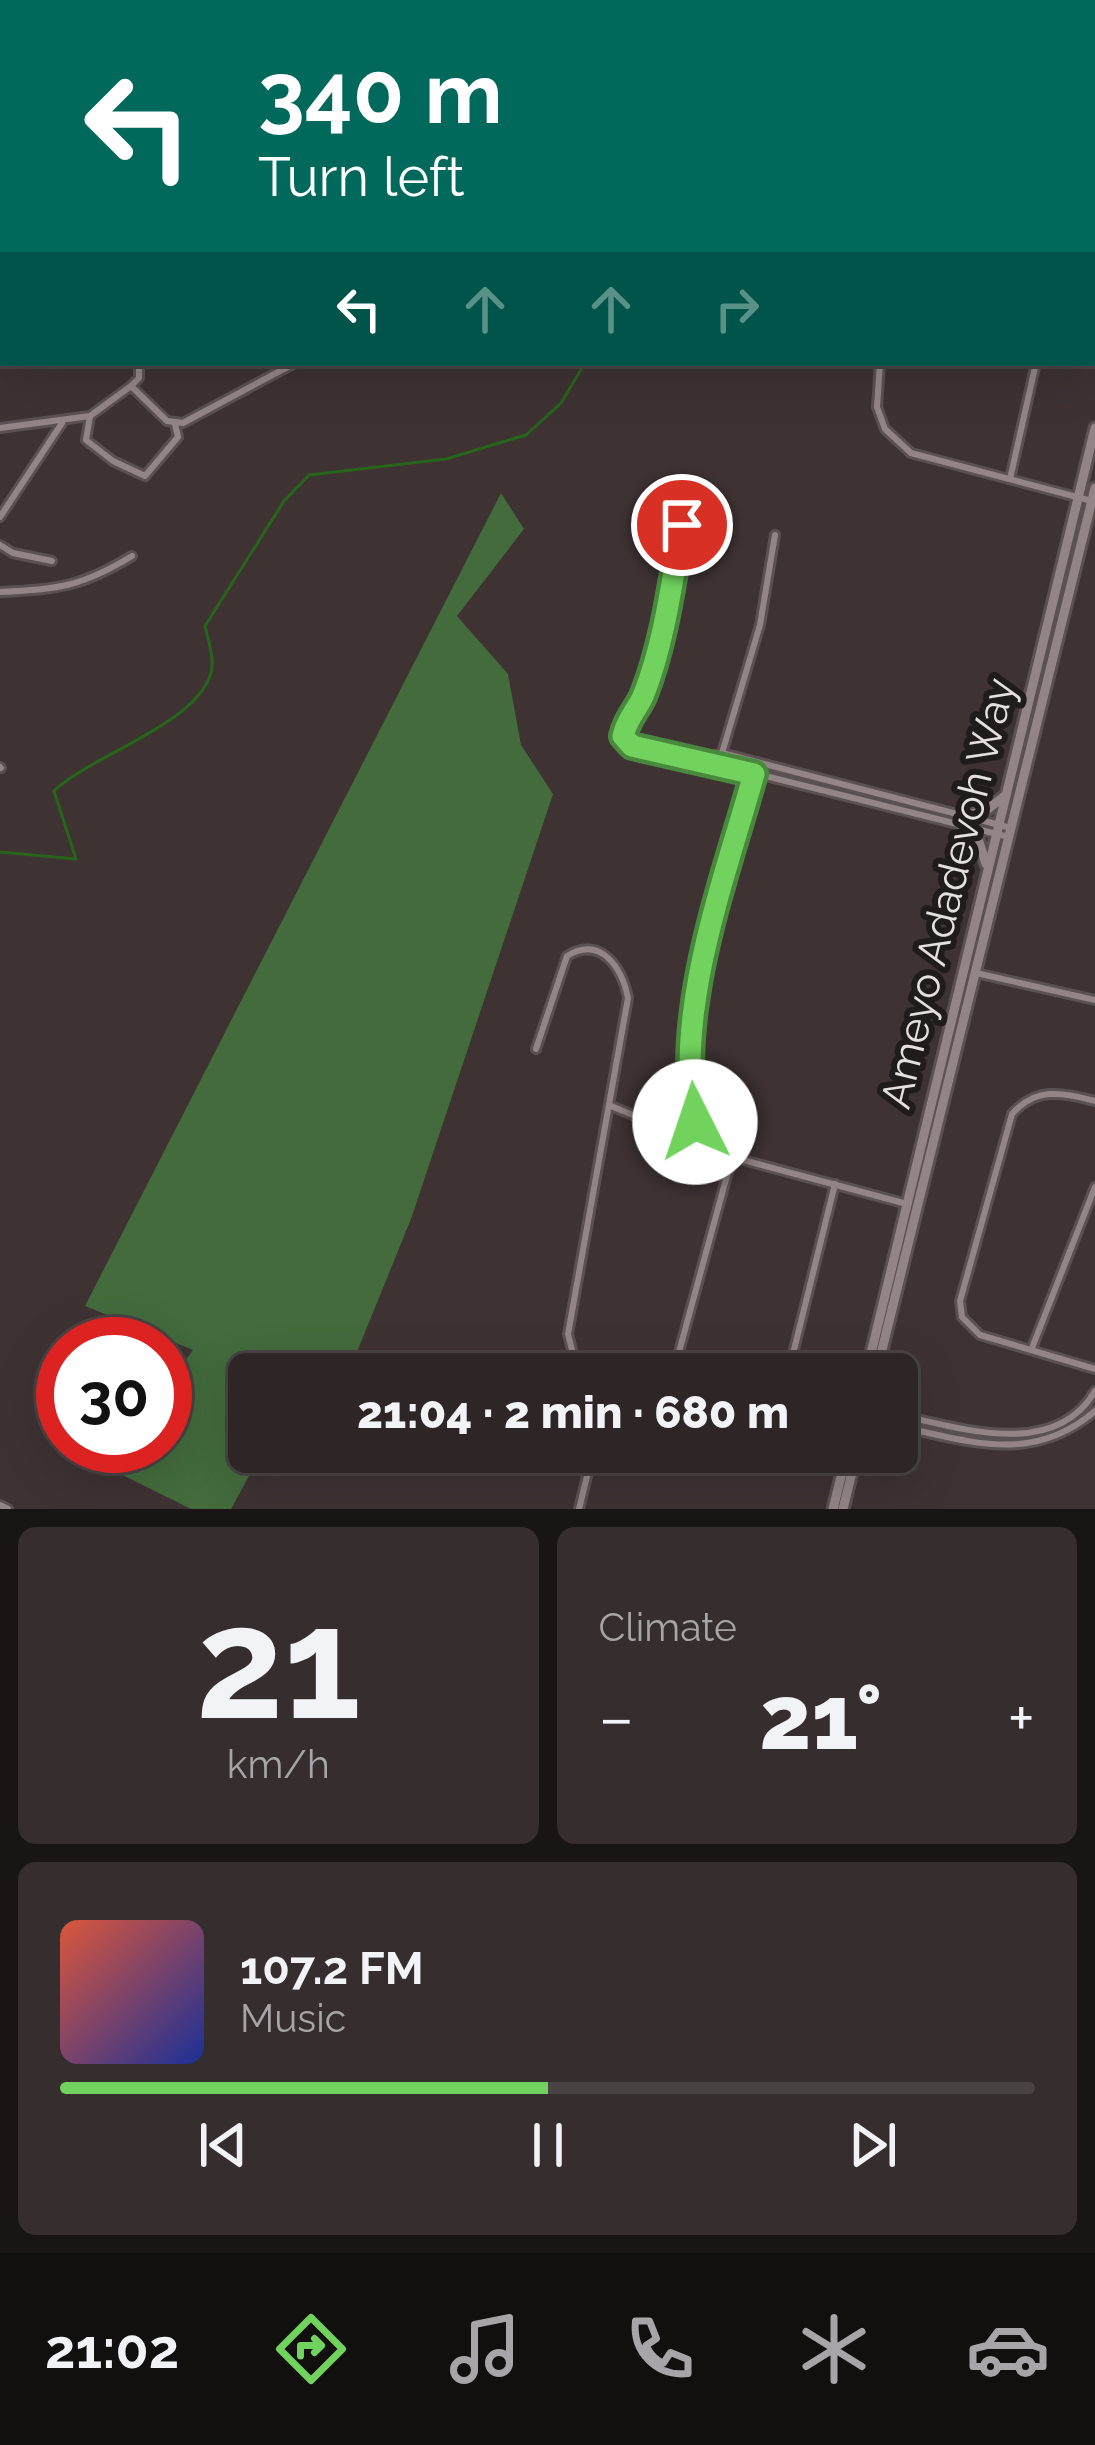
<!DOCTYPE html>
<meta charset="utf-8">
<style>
body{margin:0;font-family:Raleway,sans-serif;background:#362e2e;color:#f1f3f6;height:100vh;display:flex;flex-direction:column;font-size:45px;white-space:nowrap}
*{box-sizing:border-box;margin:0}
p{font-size:39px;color:#a7a5a7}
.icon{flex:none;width:66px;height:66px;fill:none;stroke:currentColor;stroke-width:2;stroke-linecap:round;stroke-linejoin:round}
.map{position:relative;height:1509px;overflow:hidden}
.panel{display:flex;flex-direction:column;gap:18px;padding:18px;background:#191515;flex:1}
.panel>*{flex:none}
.top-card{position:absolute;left:0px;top:0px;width:1095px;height:366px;box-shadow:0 12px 48px #0002,0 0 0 3px #494343;background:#00695c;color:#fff;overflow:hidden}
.speed{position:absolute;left:36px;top:1317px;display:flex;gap:24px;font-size:60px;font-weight:700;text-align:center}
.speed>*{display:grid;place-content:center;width:156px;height:156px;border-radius:50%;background:#2e2626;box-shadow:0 12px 48px #0002,0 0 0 3px #494343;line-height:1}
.speed .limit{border:18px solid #d22;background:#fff;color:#111}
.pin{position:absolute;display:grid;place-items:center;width:102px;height:102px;color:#fff;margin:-51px;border:6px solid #fff;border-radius:50%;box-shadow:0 3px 12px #0007}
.me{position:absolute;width:132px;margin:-66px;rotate:356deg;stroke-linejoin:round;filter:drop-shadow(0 0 9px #0008)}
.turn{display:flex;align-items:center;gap:42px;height:252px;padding:0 60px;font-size:54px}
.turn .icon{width:156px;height:156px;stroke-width:2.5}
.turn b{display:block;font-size:84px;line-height:102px}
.lanes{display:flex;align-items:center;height:114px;padding:0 60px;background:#0003;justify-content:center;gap:60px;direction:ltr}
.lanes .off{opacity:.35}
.big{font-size:90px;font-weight:800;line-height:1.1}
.panel .tile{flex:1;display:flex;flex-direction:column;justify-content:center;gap:18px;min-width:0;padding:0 42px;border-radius:18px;background:#362e2e}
.panel .dial{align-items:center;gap:0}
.dial b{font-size:156px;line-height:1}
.song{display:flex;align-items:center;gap:36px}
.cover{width:144px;height:144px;border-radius:18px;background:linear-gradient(135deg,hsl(10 70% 55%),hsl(230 70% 35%))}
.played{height:12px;border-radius:6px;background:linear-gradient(90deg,#71d35e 50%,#494343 50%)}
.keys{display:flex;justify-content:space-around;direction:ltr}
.heat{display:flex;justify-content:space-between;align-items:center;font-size:66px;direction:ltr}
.panel .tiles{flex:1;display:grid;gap:18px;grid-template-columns:1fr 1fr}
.tile:last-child{grid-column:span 2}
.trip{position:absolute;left:228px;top:1353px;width:690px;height:120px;border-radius:18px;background:#2e2626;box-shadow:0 12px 48px #0002,0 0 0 3px #494343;font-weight:800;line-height:120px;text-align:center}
.dock{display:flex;height:192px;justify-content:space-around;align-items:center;background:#120f0f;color:#a7a5a7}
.dock .icon{width:84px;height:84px}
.dock .active{color:#71d35e}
.dock b{font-size:54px;color:#f1f3f6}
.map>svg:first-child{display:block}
.green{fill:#436b3c}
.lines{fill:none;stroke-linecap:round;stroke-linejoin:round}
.stream{stroke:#26651a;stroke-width:3}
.street-casing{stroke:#5b5152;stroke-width:12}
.secondary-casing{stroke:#5b5152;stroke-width:15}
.street{stroke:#938586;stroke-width:6}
.secondary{stroke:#938586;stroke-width:9}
.route-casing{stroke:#49893d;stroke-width:30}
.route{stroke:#71d35e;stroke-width:21}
.labels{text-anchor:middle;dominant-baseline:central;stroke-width:12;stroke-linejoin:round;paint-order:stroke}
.street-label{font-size:42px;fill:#e6dfdf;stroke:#211c1c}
</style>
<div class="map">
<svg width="1095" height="1509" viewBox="0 0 1095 1509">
<rect width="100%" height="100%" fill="#3e3233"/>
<polygon class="green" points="501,493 524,529 457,616 508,674 521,745 553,794 411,1219 348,1374 309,1369 306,1374 249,1374 249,1452 262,1452 231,1509 191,1509 66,1447 165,1446 165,1389 193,1350 85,1306"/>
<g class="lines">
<g class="stream">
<polyline points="807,0 807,3"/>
<path d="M0 852 76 859 54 791C91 755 196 725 211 673 215 660 208 640 205 626L284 501 309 475 446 459 526 435 561 403 585 363"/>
</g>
<g class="street-casing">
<g id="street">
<polyline points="205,0 207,3"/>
<polyline points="227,0 232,3"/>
<polyline points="174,3 177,0"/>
<polyline points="653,3 653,0"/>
<polyline points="1092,129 1095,130"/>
<polyline points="0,159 3,157"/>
<polyline points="880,363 877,407 885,429 911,453 1092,501"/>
<polyline points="131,386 139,378 139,363"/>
<polyline points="90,416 86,440 113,461 145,476 178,437 175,424"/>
<polyline points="0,428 90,416 131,386 167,421 183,423 295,363"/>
<polyline points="1010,479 1036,363"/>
<polyline points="0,517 62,423"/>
<path d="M682 525C672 581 663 637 645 691 639 711 622 719 626 741L1009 837"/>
<polyline points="0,545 13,553 52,561"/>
<path d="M0 592C59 589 81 587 132 556"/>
<polyline points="722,753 760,625 775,535"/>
<polyline points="695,761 722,753 1011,828"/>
<path d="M757 762C733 848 669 1036 694 1119 700 1138 714 1148 732 1157L907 1204"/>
<polyline points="0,767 1,768"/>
<polyline points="976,973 1095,1000"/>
<path d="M536 1049 567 956C601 935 622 968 628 998L568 1334 578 1374"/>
<path d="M1095 1101C1062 1093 1037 1086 1012 1114L960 1301 962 1317 980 1335 1095 1369"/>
<polyline points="611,1106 713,1148"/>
<polyline points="1032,1348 1095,1187"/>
<polyline points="673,1374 732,1157"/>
<polyline points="788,1374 835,1184"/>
<path d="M899 1415C960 1428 1055 1460 1095 1391"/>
<path d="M901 1427C973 1442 1033 1464 1095 1411"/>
<polyline points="755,1452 826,1470 843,1463"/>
<polyline points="0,1505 8,1509"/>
<polyline points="579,1509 593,1452"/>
</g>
</g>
<g class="secondary-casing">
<g id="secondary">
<polyline points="963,815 984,812 1006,795"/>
<polyline points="961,826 978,839 986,864"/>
<polyline points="866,1374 1095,428"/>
<polyline points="876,1374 1095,488"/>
<polyline points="897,1412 901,1416"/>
<polyline points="897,1428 899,1427"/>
<polyline points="833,1509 847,1452"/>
<polyline points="843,1509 857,1452"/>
</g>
</g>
<use href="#street" class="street"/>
<use href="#secondary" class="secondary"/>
</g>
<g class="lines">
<g class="route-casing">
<path id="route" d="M682 525C672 581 665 640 644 694 638 709 627 718 623 736L632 746 754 774C724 881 674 1011 695 1122"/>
</g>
<use href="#route" class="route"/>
</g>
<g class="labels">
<g class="street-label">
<text transform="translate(948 893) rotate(-76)">Ameyo Adadevoh Way</text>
</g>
</g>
</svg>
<div class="speed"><div class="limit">30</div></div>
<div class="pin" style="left:682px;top:525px;background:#d93025"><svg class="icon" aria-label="arrive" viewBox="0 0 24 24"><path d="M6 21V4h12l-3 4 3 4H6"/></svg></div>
<svg class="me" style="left:695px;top:1122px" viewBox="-20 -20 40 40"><circle r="19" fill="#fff"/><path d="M0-13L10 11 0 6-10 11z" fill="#71d35e"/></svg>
<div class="trip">21:04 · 2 min · 680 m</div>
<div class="top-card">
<div class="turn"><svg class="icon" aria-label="left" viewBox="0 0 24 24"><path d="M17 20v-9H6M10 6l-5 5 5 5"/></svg><div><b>340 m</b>Turn left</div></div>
<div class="lanes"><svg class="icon" aria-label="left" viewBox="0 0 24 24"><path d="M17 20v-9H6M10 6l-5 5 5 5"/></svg><svg class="icon off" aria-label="ahead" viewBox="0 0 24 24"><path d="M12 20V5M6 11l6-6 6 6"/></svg><svg class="icon off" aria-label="ahead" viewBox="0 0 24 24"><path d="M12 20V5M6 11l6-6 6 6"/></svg><svg class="icon off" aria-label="right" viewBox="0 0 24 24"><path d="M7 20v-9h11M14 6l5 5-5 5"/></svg></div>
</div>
</div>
<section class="panel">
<div class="tiles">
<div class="tile dial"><b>21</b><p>km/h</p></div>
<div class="tile"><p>Climate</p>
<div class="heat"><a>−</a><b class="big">21°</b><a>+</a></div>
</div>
<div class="tile">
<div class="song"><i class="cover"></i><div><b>107.2 FM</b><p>Music</p></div></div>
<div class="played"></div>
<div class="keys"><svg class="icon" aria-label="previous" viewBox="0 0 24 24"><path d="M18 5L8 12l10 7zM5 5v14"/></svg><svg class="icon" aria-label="pause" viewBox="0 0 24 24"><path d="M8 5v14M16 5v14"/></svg><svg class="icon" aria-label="next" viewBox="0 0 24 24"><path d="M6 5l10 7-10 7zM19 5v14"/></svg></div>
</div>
</div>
</section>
<nav class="dock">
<b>21:02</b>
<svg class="icon active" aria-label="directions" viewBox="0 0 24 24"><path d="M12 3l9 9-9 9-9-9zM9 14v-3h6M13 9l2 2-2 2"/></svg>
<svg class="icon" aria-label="music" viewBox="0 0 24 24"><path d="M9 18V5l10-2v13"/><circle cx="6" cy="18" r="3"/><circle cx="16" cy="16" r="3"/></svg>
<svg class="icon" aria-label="phone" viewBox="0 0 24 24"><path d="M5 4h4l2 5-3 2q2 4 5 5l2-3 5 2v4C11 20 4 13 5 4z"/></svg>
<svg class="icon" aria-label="climate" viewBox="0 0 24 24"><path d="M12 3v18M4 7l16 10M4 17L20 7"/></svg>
<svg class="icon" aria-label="car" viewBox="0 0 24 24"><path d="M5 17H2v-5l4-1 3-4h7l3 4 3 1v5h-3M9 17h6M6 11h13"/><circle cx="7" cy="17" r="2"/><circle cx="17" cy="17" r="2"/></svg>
</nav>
